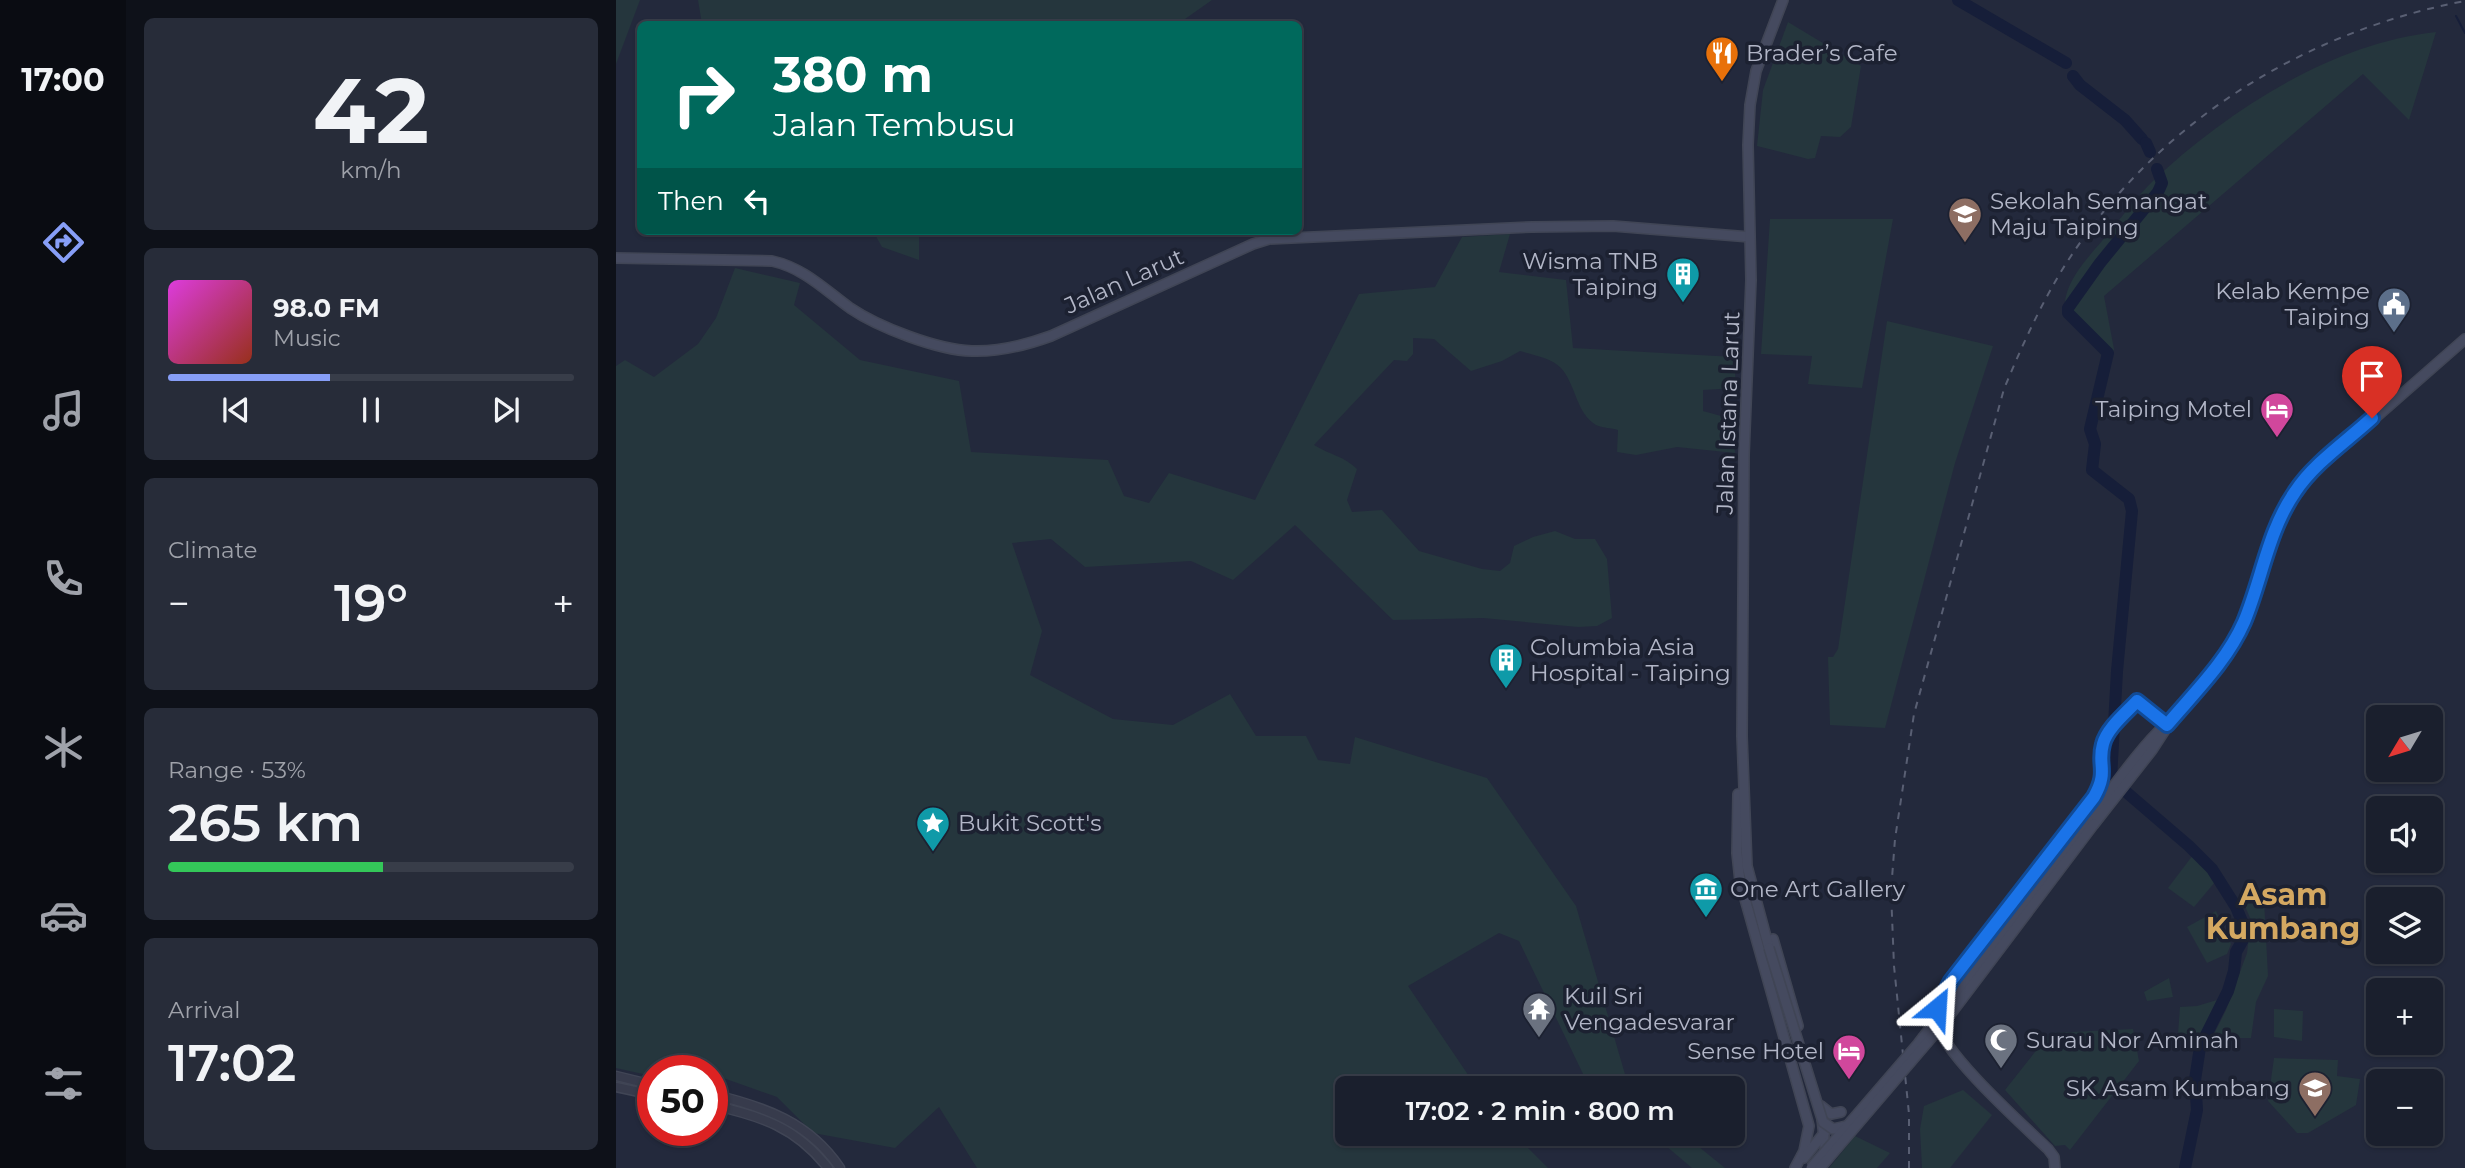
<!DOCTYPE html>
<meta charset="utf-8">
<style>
body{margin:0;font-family:Montserrat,sans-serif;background:#272c39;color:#f1f3f6;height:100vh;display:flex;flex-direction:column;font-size:26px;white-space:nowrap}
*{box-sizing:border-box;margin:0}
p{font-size:23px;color:#9fa2aa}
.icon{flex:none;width:38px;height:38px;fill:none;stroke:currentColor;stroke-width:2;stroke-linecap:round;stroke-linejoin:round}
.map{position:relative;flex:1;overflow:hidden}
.drawer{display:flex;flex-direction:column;gap:18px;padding:18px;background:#0e1119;width:490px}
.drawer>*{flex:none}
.top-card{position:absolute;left:21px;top:21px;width:665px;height:214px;border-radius:10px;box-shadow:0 2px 5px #0004,0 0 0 2px #383d49;background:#00695c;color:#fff;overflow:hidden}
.needle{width:46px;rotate:232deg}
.buttons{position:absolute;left:1750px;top:705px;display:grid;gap:14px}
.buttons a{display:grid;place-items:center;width:77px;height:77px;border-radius:10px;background:#1a1f2d;box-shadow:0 2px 5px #0004,0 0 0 2px #383d49;font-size:35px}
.speed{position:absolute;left:21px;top:1055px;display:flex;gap:14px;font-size:35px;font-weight:700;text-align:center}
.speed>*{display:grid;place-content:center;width:91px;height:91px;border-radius:50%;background:#1a1f2d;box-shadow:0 2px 5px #0004,0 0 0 2px #383d49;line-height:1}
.speed .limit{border:10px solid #d22;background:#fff;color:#111}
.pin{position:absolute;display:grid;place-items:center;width:60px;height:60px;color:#fff;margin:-72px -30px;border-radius:50% 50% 50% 0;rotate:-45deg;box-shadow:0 0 7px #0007}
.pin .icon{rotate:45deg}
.me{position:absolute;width:77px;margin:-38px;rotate:27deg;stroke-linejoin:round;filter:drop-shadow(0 0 5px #0008)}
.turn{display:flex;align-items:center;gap:24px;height:147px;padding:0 21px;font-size:32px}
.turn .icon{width:91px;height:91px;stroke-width:2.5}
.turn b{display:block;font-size:49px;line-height:60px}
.then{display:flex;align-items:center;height:66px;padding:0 21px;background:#0003;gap:14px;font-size:26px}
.big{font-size:52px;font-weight:600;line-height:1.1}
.drawer .widget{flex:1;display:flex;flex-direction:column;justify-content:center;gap:10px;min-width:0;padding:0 24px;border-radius:10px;background:#272c39}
.drawer .dial{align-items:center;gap:0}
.dial b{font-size:91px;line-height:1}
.song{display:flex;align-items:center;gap:21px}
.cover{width:84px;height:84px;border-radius:10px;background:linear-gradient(135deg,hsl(300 70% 55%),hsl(10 70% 35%))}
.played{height:7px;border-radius:4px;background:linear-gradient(90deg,#879ef7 40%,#383d49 40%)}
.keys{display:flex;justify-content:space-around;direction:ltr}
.heat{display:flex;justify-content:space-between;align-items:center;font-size:38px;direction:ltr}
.charge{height:10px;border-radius:5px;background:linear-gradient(90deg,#34c759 53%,#383d49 0)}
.trip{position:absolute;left:719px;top:1076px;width:410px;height:70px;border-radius:10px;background:#1a1f2d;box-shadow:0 2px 5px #0004,0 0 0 2px #383d49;font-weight:600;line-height:70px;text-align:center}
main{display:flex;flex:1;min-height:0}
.tabs{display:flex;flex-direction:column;width:126px;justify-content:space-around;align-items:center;background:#0a0c12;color:#9fa2aa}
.tabs .icon{width:49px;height:49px}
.tabs .on{color:#879ef7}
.tabs b{font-size:32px;color:#f1f3f6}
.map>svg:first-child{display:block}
.green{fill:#25363d}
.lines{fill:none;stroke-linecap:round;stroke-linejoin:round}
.stream{stroke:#161e39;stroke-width:2}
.river{stroke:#161e39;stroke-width:12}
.tertiary-casing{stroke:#404555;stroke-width:11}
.secondary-casing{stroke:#404555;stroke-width:12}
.tertiary{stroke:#373b4c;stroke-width:8}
.secondary{stroke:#454a5f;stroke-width:9}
.rail{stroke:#595f73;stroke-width:2;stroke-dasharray:7 7;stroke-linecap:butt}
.secondary-bridge-casing{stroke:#404555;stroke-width:12;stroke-linecap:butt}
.secondary-bridge{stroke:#454a5f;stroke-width:9}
.route-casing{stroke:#114b97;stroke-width:18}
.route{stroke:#1a73e8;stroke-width:12}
.labels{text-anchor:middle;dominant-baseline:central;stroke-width:7;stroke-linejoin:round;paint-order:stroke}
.poi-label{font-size:23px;fill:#b2b6c7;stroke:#1c2131;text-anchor:start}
.street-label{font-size:23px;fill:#b2b6c7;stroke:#1c2131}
.district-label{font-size:30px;font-weight:bold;fill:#d4a861;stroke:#1c2131}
</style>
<main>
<nav class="tabs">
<b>17:00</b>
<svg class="icon on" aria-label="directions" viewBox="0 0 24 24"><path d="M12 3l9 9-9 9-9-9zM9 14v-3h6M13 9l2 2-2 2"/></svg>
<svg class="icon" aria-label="music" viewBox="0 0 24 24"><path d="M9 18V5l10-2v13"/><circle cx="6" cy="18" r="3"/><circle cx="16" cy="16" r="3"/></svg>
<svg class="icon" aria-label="phone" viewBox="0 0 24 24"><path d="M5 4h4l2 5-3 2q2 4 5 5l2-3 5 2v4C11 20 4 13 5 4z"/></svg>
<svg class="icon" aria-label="climate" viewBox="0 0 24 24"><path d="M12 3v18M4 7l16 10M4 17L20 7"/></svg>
<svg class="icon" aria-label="car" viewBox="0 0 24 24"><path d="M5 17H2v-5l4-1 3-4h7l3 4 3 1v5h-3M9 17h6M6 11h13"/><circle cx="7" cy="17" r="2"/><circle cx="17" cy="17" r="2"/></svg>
<svg class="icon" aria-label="filters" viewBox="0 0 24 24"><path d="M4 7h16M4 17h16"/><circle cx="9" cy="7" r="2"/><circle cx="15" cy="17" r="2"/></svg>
</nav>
<section class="drawer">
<div class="widget dial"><b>42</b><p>km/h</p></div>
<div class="widget">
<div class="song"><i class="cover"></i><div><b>98.0 FM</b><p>Music</p></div></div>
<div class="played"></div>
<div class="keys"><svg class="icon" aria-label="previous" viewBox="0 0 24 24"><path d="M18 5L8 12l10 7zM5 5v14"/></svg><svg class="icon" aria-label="pause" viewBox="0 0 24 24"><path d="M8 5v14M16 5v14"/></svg><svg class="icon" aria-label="next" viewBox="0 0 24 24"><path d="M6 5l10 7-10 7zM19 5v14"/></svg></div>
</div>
<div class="widget"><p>Climate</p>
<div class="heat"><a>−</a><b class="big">19°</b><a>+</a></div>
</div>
<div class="widget"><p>Range · 53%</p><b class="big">265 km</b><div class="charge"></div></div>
<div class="widget"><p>Arrival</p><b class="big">17:02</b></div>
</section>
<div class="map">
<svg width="1849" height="1168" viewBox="0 0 1849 1168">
<rect width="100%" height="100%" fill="#23293c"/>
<g class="green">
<polygon points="0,0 24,0 0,64"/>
<polygon points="82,0 596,0 569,19 566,24 86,24"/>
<polygon points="1172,22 1245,66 1235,127 1224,137 1205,136 1199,158 1192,159 1141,146 1147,90"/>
<path d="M1820 32 1793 120 1747 74 1488 296 1498 349 1497 355 1449 305C1449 280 1476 253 1492 234 1506 217 1520 197 1537 181 1611 111 1716 43 1820 32Z"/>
<polygon points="1154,219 1277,219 1246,388 1192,384 1196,356 1145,354"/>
<polygon points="257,231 303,231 303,260 266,247"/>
<path d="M894 234 883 272 950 280 957 348 1118 357 1120 388 1087 390V411L1116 419 1119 453 1061 447 1020 455 1001 452 1002 430C996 428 986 428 980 425 960 413 960 385 945 368 936 358 917 355 904 351L886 361 855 371 818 339 797 338V354L791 361 778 360 698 445C714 455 728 456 741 469L731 500 736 512 766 510 803 551 866 569 884 571 894 563 898 546 917 537 939 531 959 539H979L991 559 996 618 981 626 962 627 867 618 777 620 679 525 617 580 575 561 469 567 435 539 396 543 426 631 414 675 497 719 557 725 614 694 640 736H690L702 760 734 764 739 737 871 778 960 906 1013 1088H982L969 1078 903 941 883 933 792 986 861 1088H732V1134H898L932 1168H361L323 1107 279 1148 197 1133 161 1097 96 1074V1071H87L58 1061 45 1071H37L36 1076 0 1068V366L9 360 38 377 82 344 100 318 119 268 184 283 178 305 244 360 343 381 355 452 492 460 508 496 533 503 553 473 639 500 743 294 819 287 846 237Z"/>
<polygon points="1271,321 1377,346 1339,463 1269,728 1214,725 1212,657 1217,657 1222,649"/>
<polygon points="1577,855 1592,870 1599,882 1578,907 1552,888"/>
<polygon points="1648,900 1652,976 1640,1002 1635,1038 1596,1038 1610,1010 1631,953 1635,920 1628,904"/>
<polygon points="1600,911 1615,944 1611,954 1591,963 1571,927"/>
<polygon points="1553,978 1557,997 1531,1001 1528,992"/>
<polygon points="1601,1000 1585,1034 1562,1034 1564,1007 1581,1006"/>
<polygon points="1658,1009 1687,1011 1686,1041 1658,1037"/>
<polygon points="1517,1029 1523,1061 1454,1150 1449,1145 1439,1146 1389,1090 1434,1033"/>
<polygon points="1658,1058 1722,1060 1721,1076 1744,1079 1740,1105 1692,1133 1681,1133 1652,1101"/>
<polygon points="1347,1090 1376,1115 1334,1168 1306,1168 1304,1129 1308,1106"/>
<polygon points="1036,1134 1067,1134 1109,1168 1076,1168"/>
<polygon points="1239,1136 1274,1153 1261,1168 1213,1168"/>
</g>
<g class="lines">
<polyline class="stream" points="1840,16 1849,33"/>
<g class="river">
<polyline points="1342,0 1450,63"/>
<polyline points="1457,76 1464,85 1509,120 1526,139"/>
<polyline points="1530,143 1534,152"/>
<polyline points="1541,169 1546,183 1542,192 1484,263 1452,308 1452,313 1492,353 1474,429 1479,444 1476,470 1513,499 1516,511 1501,671 1495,779 1573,846 1596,869 1620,907 1630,931 1629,936 1620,952 1618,971 1612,991 1584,1047 1579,1080 1581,1110 1569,1168"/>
</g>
<g class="tertiary-casing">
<g id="tertiary">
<polyline points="0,1076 37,1085"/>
<polyline points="0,1087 37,1095"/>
<path d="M96 1094C149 1107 193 1122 224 1168"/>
<path d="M96 1105C145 1116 180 1127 212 1168"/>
</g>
</g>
<g class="secondary-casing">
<g id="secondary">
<path d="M0 258 156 261C188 268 209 290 234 308 262 327 321 350 356 351 382 352 410 345 435 336L637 244 653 239 916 227 997 226 1134 237"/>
<polyline points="1122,794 1121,853 1124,881 1193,1126 1188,1151 1179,1168"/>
<path d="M1472 820C1495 791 1516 758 1542 732 1571 703 1601 671 1622 634 1649 586 1651 529 1686 482L1849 339"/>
<polyline points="1478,824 1536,750 1549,730"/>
<polyline points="1157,939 1182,1026"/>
<polyline points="1153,948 1131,866 1126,736 1128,455 1135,280 1132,145 1134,105 1140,71 1167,0"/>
<polyline points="1205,1106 1215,1114 1225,1112"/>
<polyline points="1206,1118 1210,1156"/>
<polyline points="1188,1158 1209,1132"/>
<path d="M1439 1168 1438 1157 1432 1149C1408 1126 1325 1052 1321 1022 1320 1006 1327 994 1335 981L1478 797C1493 771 1480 765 1487 744 1491 728 1511 713 1521 701L1551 725"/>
</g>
</g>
<use href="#tertiary" class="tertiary"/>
<use href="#secondary" class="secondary"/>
<path class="rail" d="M1293 1168V1114L1278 966 1275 891 1279 839 1298 714 1388 389C1405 348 1423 308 1446 270 1535 126 1685 32 1849 1"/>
<g class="secondary-bridge-casing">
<g id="secondary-bridge">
<polyline points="1153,948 1207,1122 1217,1129 1230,1126"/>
<polyline points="1195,1168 1302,1044 1472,820"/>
<polyline points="1204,1168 1327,1024 1478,824"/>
</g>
</g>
<use href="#secondary-bridge" class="secondary-bridge"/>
</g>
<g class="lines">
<g class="route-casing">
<path id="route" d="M1321 1008 1335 981 1478 797C1493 771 1481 765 1487 744 1491 728 1511 712 1521 701L1551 725C1578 693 1611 661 1628 622 1646 579 1652 531 1679 492 1698 463 1731 441 1756 418"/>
</g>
<use href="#route" class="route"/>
</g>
<defs>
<g id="restaurant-pin" transform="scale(1.75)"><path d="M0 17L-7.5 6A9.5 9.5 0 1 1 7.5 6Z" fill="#e8710a" stroke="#1c2131"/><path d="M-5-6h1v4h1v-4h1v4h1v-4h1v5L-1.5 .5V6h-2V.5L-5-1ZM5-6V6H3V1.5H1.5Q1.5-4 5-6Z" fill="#fff"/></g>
<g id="school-pin" transform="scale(1.75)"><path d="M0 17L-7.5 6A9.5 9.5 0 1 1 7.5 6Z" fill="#8d6e63" stroke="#1c2131"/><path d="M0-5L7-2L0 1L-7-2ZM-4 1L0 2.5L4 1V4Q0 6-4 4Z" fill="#fff"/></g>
<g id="building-pin" transform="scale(1.75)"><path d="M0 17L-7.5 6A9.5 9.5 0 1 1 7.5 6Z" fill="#0f9aa8" stroke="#1c2131"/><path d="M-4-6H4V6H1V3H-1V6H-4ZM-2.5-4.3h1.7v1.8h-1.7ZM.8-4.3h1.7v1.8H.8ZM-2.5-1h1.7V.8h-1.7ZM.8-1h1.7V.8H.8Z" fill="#fff"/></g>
<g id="civic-pin" transform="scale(1.75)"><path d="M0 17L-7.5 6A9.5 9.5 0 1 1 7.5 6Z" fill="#5c6f8a" stroke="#1c2131"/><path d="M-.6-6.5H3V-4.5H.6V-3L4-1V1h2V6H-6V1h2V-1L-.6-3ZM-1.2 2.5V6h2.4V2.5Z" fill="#fff"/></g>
<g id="hotel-pin" transform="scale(1.75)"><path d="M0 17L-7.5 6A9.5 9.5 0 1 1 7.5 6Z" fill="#d1479c" stroke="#1c2131"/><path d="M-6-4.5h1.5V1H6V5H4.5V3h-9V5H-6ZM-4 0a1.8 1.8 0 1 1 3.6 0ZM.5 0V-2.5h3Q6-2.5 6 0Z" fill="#fff"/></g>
<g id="sight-pin" transform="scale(1.75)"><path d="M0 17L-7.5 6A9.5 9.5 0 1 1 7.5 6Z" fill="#0f9aa8" stroke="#1c2131"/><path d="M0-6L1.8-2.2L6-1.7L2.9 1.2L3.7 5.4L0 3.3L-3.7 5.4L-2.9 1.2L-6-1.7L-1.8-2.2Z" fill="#fff"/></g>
<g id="museum-pin" transform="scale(1.75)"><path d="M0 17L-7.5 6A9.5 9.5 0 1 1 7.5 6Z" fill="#0f9aa8" stroke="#1c2131"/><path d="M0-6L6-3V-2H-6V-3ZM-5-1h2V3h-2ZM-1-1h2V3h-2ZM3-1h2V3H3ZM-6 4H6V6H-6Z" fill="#fff"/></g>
<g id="temple-pin" transform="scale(1.75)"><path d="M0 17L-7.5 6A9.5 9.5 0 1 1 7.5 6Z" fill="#6b7280" stroke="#1c2131"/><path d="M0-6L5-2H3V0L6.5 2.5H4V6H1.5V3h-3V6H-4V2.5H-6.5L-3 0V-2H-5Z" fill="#fff"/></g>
<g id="mosque-pin" transform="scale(1.75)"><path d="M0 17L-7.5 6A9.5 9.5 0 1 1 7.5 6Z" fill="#6b7280" stroke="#1c2131"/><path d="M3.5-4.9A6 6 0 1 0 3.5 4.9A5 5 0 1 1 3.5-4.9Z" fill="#fff"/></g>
</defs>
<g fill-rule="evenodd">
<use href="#restaurant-pin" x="1106" y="53"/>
<use href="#school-pin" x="1349" y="214"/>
<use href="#building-pin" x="1067" y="274"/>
<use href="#civic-pin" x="1778" y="304"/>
<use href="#hotel-pin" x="1661" y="409"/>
<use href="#building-pin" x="890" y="660"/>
<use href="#sight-pin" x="317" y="823"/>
<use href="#museum-pin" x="1090" y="889"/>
<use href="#temple-pin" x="923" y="1009"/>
<use href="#mosque-pin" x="1385" y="1040"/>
<use href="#hotel-pin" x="1233" y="1051"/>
<use href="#school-pin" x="1699" y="1088"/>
</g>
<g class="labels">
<g class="poi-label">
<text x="1130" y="53">Brader’s Cafe</text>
<text x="1374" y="201">Sekolah Semangat<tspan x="1374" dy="26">Maju Taiping</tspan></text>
<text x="1042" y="261" text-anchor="end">Wisma TNB<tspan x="1042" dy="26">Taiping</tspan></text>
<text x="1754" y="291" text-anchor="end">Kelab Kempe<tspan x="1754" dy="26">Taiping</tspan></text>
<text x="1636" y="409" text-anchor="end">Taiping Motel</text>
<text x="914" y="647">Columbia Asia<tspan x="914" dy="26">Hospital - Taiping</tspan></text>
<text x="342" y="823">Bukit Scott's</text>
<text x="1114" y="889">One Art Gallery</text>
<text x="948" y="996">Kuil Sri<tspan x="948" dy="26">Vengadesvarar</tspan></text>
<text x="1410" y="1040">Surau Nor Aminah</text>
<text x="1208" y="1051" text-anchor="end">Sense Hotel</text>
<text x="1674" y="1088" text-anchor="end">SK Asam Kumbang</text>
</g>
<g class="street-label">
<text transform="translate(508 281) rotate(-24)">Jalan Larut</text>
<text transform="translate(1112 413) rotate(-88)">Jalan Istana Larut</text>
</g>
<g class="district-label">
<text x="1667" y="894">Asam<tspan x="1667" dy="34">Kumbang</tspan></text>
</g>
</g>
</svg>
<div class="buttons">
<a><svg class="needle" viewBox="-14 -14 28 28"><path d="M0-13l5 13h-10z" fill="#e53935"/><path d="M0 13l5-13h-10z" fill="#9fa2aa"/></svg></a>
<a><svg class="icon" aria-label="sound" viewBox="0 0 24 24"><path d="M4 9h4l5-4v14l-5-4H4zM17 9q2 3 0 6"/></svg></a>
<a><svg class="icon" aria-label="layers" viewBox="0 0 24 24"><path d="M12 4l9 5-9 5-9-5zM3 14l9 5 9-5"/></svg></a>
<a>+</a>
<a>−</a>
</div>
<div class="speed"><div class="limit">50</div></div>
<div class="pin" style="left:1756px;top:418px;background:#d93025"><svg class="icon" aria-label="arrive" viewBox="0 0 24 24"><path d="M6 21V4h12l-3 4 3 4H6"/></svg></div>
<svg class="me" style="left:1321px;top:1008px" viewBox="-20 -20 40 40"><path d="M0-17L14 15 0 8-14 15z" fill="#1a73e8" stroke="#fff" stroke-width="4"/></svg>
<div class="trip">17:02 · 2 min · 800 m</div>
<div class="top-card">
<div class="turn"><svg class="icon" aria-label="right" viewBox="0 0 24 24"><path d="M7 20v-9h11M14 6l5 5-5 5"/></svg><div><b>380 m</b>Jalan Tembusu</div></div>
<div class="then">Then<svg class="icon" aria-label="left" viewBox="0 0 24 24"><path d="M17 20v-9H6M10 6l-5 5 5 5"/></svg></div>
</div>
</div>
</main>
